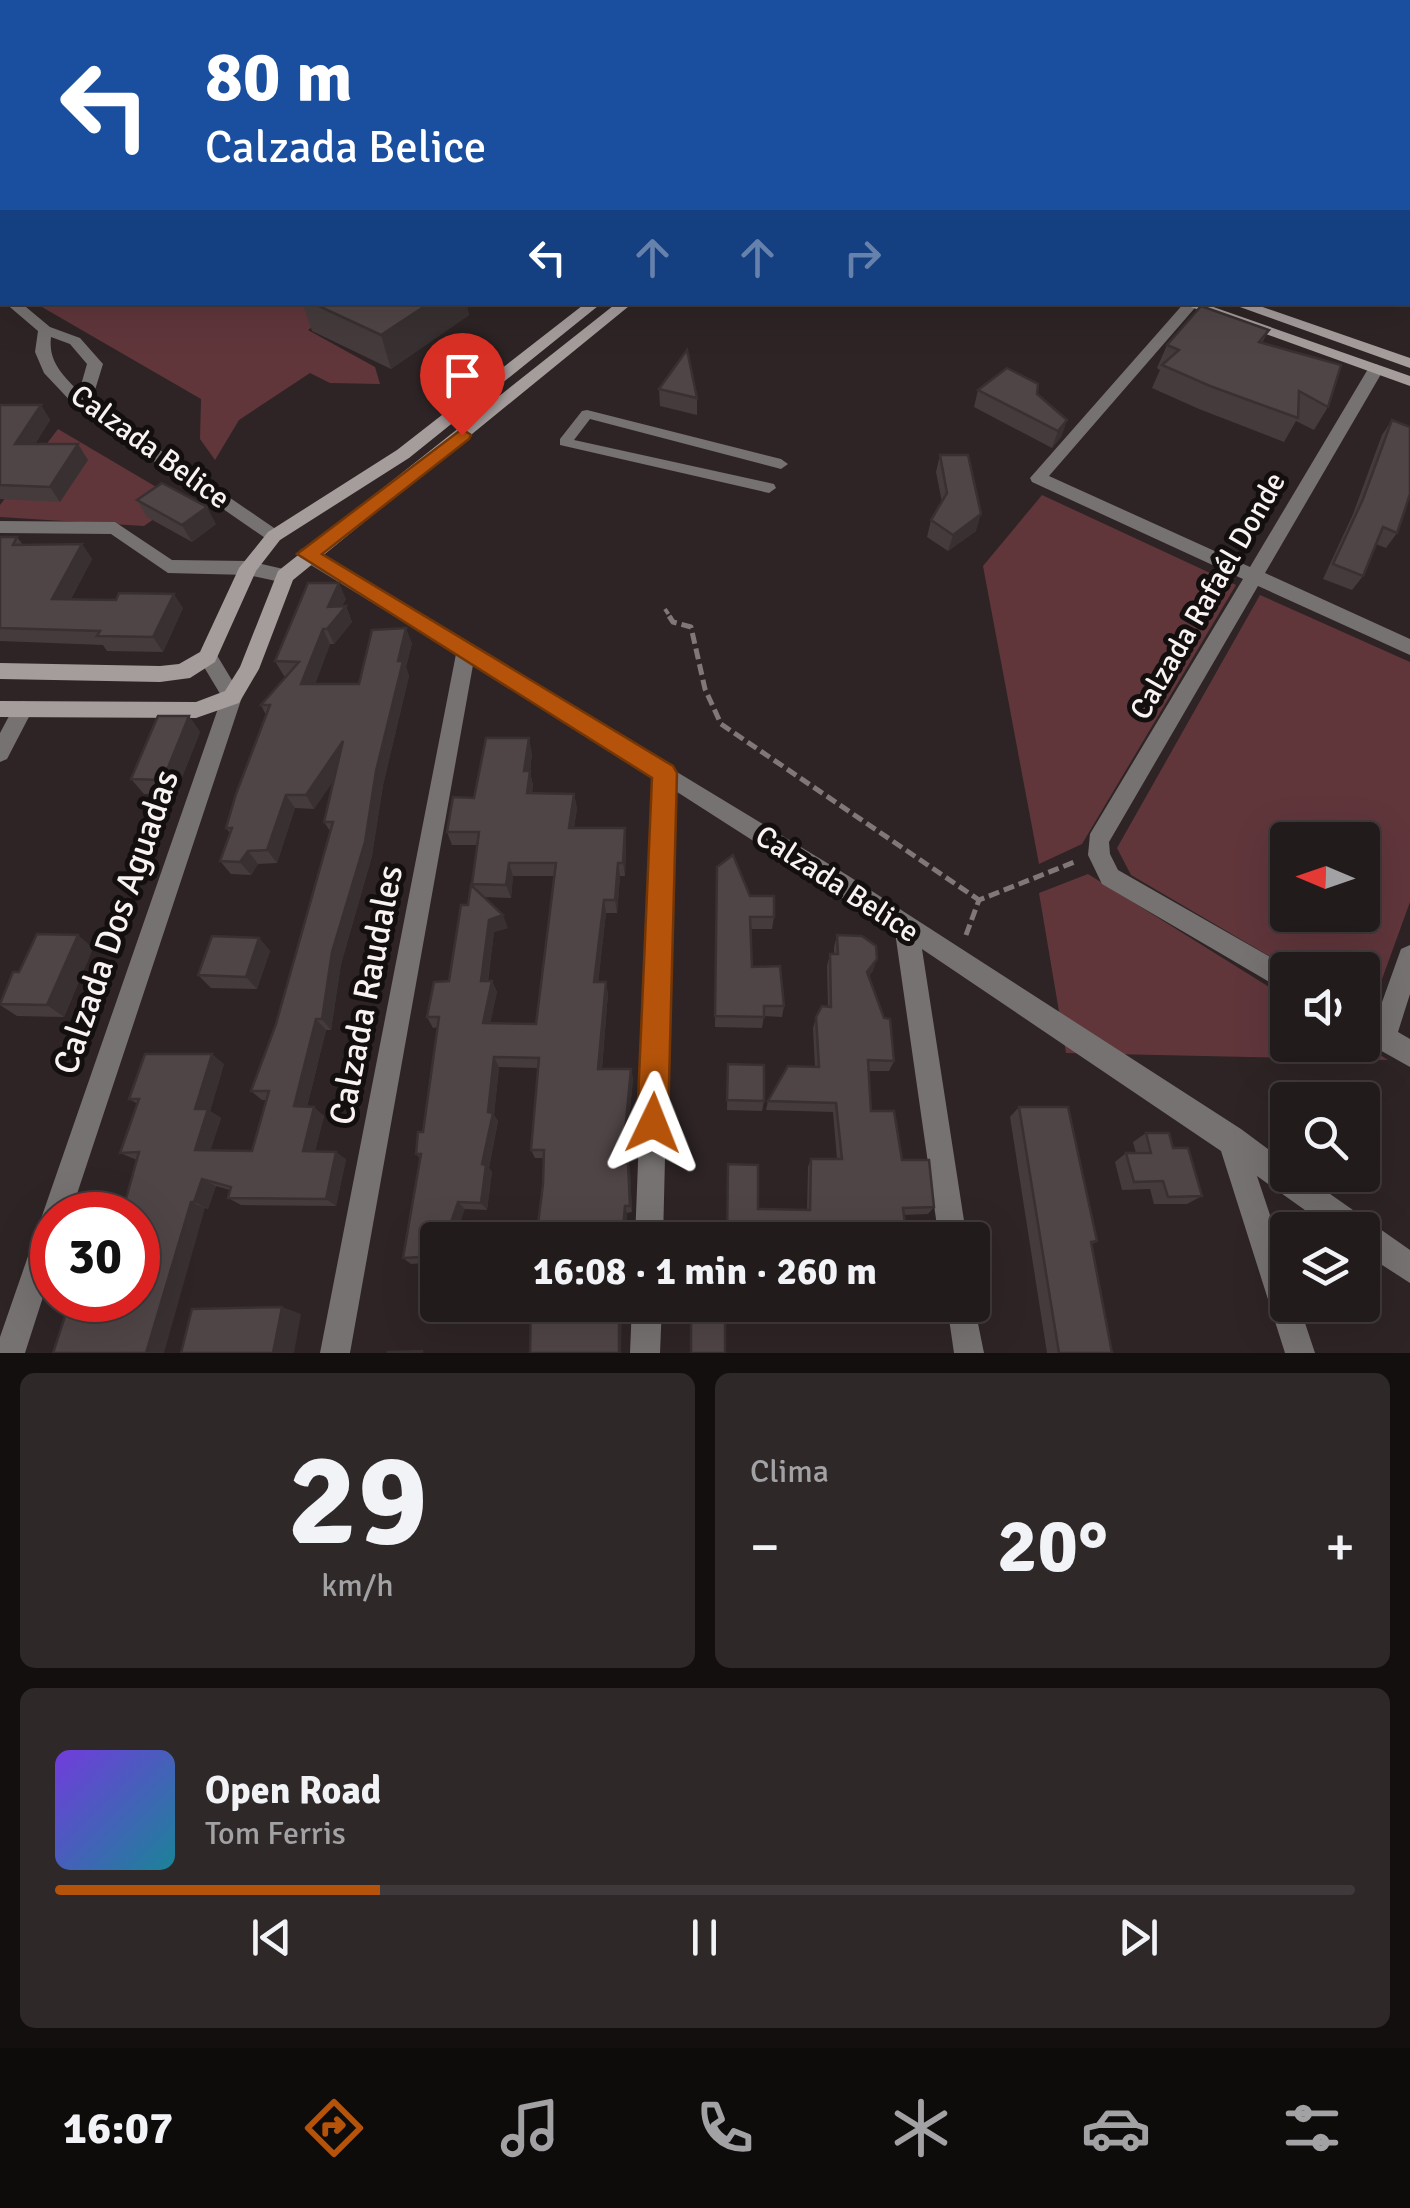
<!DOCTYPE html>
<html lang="es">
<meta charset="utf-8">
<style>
body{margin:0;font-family:Signika,sans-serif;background:#2e2829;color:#f1f3f6;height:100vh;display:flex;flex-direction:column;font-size:38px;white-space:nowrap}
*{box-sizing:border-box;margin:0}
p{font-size:32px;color:#a2a1a3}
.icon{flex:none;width:55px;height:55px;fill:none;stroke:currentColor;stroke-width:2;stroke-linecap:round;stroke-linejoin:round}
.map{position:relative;height:1353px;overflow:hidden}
.drawer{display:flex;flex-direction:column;gap:20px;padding:20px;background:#130f0f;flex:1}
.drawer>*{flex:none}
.hud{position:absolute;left:0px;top:0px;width:1410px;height:305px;box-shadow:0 10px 40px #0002,0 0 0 2px #3f393b;background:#1a4fa0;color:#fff;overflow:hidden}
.needle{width:65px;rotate:272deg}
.controls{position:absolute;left:1270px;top:822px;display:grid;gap:20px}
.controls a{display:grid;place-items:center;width:110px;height:110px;border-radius:10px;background:#221b1c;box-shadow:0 10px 40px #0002,0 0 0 2px #3f393b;font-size:50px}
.speed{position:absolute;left:30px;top:1192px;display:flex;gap:20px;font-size:50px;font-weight:700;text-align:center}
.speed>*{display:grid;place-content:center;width:130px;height:130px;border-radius:50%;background:#221b1c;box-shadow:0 10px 40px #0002,0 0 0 2px #3f393b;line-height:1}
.speed .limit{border:15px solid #d22;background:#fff;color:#111}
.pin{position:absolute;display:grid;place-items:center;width:85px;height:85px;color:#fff;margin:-102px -42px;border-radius:50% 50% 50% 0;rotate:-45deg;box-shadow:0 0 10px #0007}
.pin .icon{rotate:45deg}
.me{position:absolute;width:110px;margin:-55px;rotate:2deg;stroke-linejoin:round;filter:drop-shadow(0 0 8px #0008)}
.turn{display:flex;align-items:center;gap:35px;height:210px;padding:0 40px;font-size:45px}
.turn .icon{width:130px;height:130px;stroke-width:2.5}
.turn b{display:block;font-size:70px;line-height:85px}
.lanes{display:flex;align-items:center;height:95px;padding:0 40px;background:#0003;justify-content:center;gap:50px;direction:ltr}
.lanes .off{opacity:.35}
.big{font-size:75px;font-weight:800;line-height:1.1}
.drawer .tile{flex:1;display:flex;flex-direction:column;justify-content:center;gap:15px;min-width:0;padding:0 35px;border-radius:15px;background:#2e2829}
.drawer .dial{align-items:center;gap:0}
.dial b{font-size:130px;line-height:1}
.song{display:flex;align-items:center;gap:30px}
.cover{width:120px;height:120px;border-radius:15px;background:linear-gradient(135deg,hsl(260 70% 55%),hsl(190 70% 35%))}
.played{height:10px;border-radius:5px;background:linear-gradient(90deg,#b45309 25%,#3f393b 25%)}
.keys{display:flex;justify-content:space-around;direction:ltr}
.heat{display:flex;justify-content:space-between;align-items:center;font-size:55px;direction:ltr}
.drawer .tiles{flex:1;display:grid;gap:20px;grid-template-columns:1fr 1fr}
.tile:last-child{grid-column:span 2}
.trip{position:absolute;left:420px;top:1222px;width:570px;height:100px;border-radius:10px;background:#221b1c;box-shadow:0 10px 40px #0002,0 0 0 2px #3f393b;font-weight:800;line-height:100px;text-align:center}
.menu{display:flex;height:160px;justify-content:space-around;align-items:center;background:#0e0b0b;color:#a2a1a3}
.menu .icon{width:70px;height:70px}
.menu .active{color:#b45309}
.menu b{font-size:45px;color:#f1f3f6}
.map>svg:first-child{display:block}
.green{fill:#60363b;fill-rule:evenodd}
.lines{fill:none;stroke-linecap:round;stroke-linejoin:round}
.path-far1{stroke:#807777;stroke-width:4;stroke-dasharray:6 4;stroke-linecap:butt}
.path{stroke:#807777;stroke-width:5;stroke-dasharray:11 5;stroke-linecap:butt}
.pedestrian{fill:#777272;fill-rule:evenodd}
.minor{fill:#777272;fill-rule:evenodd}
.tertiary{fill:#777272;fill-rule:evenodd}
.secondary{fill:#a59c9c;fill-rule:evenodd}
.wall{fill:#453b3c;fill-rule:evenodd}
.shaded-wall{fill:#383031}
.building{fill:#504546;stroke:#383031;stroke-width:2.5}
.route{fill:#b45309;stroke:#753606;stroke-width:2.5}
.labels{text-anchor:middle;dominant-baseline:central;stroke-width:10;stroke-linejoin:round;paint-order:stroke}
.street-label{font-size:30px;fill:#f9f2f2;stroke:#130f0f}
.near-street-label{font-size:35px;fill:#f9f2f2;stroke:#130f0f}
</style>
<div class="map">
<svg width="1410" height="1353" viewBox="0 0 1410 1353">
<rect width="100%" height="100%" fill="#2e2425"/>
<g class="green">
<polygon points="35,303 347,303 308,330 375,367 380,384 330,383 310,373 239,420 215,460 200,439 201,399"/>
<polygon points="58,429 180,501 144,526 0,517 0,505"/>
<polygon points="1042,495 1236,585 1082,844 1039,864 983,566"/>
<path d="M1260 595 1410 662V902L1369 1015 1363 1011 1362 970H1293L1131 875 1117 848ZM1362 840V915H1288V840Z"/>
<polygon points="1088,874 1287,998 1288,1045 1363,1044 1388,1060 1066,1053 1039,893"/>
</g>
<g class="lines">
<polyline class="path-far1" points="665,609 671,618"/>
<g class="path">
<polyline points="669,616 673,622 691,627 705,689 721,724 979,900"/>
<polyline points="966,935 979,900 1077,861"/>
</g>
<polygon class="pedestrian" points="587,410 781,459 788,464 781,469 590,419 574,440 774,484 776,488 769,493 560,445 560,439 582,411"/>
<g class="minor">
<rect x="1408" y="18" width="2" height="6"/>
<polygon points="1410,33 1410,41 1408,42 1408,34"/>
<polygon points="1408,159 1410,160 1410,168 1408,167"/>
<polygon points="1408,252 1410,252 1410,261 1408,260"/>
<path d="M4 302H20L50 327 80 338 103 364 91 403 280 532 283 536 280 540H268L77 408 44 373 35 352 38 331ZM51 337 70 344 87 364 79 392C63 375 48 362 51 337Z"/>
<polygon points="1185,302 1200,302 1049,476 1250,567 1368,369 1376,364 1384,369 1265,573 1410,639 1410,655 1258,586 1109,842 1110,854 1118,870 1293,970 1288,970 1288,993 1102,884 1088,855 1090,834 1243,579 1032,482 1030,478"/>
<polygon points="0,521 115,522 172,560 248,561 292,571 294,576 285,583 248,575 168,573 111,534 0,533"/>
<polygon points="307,548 847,875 1241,1129 1288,1164 1288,1175 1303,1175 1410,1250 1410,1283 1362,1252 1362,1230 1333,1230 1257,1176 1288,1269 1288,1305 1299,1305 1315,1353 1285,1353 1221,1151 922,949 967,1240 939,1240 895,932 674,790 663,1240 635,1240 653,777 473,665 350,1353 320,1353 456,654 301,559 298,554 301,549"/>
<polygon points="208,649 215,652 242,697 70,1215 52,1215 52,1269 25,1353 0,1353 0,1337 222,697 198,657 201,652"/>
<polygon points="23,701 30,703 33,709 7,759 0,762 0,733 16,703"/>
<polygon points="1410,945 1410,994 1398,1032 1410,1039 1410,1067 1362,1040 1362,1012 1376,1019 1401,949"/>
<polygon points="972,1294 984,1353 954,1353 947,1305 972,1305"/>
<polygon points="632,1305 662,1305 660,1353 630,1353"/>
</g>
<rect class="tertiary" x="1408" y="84" width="2" height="7"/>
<g class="secondary">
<polygon points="587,302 603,302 409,458 280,540 256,571 215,662 190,678 160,682 0,679 0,663 160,666 179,664 200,652 239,568 268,532 397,450"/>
<polygon points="618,302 634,302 293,580 259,669 239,703 196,718 0,717 0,701 196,702 225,691 240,667 278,571"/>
<polygon points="1177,302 1199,302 1410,376 1410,386"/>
<polygon points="1226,302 1248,302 1410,358 1410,368"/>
</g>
</g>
<g class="wall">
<polygon points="401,0 551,0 546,2 409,2"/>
<polygon points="302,302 466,302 469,315 391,369 312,331"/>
<polygon points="1269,330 1262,343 1328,407 1314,430 1296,421 1284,442 1199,409 1152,388 1160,370 1157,368 1167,345"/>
<polygon points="659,389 697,398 697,415 660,406"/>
<polygon points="978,390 1037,394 1067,420 1061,437 1052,448 974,407"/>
<polygon points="0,405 41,405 50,420 35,444 88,460 60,502 0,499"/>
<polygon points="1392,420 1397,533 1386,548 1376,544 1363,576 1352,590 1323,579 1353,514 1382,435"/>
<polygon points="940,455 976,531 948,551 927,537 931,520 942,502 936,472"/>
<polygon points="137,500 216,524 192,542 147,517"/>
<polygon points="0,537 17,537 23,545 82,544 92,559 71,599 183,608 163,652 107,651 103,645 0,641"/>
<polygon points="346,599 342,606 346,606 352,622 334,644 330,644 315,684 359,684 412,643 406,667 409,676 383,785 372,856 341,964 331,1030 326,1030 307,1107 324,1116 315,1151 346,1159 336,1206 241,1205 228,1198 230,1190 216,1186 208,1209 205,1208 67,1310 55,1307 122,1213 137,1160 120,1153 138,1104 129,1099 224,1064 210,1111 221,1118 210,1151 252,1151 266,1100 262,1100 251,1091 276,1024 330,831 324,822 334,779 314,809 295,808 277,863 258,864 251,875 231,874 220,861 230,833 226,828 266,715 261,705 286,676 284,676 275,661"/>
<polygon points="189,716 200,732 175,795 144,794 131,779"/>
<path d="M532 753 530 772 533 785 532 793 574 794 577 808 574 828H625L626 841 625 876H620L617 913H606L598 982 608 993 602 1069H631L633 1079 625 1163 630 1171 632 1212 627 1213 625 1240H536L543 1184 544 1158H535L531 1150 538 1068 499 1067 494 1115 498 1121 489 1168 492 1172 487 1210 465 1209 438 1240V1262L411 1264 403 1258 420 1158 416 1154 423 1132 438 1027 433 1028 427 1017 449 981 468 905 477 845H452L447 832 474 798ZM513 876H554L536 1024 490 1023 497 992 492 981H488L494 932 508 928 484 897 511 898Z"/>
<polygon points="717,867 774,917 772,929 751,929 752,967 784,1006 782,1017 764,1016 762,1028 715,1027"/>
<polygon points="837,935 873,971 868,977 894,1061 889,1071 868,1071 871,1111 934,1207 928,1214 903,1215 758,1209 807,1210 808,1167 811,1159 837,1159 833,1112 766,1110 768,1101 815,1067 813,1028 816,1017 828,1007 827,966 830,954 834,954 834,947"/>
<polygon points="259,938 270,951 257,989 211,988 198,975"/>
<polygon points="93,948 64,1017 17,1016 0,1005 19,972"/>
<polygon points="728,1064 764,1101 762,1111 727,1110"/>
<polygon points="1019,1107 1097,1241 1091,1245 1112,1353 1047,1353 1010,1117"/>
<polygon points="1146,1133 1173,1148 1202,1196 1187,1204 1154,1204 1150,1189 1122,1190 1115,1162 1126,1153 1136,1153 1133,1142"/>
<polygon points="817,1305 944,1305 946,1318 939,1322 819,1323"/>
</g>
<g class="shaded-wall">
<polygon points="509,0 551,0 546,2 504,2"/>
<polygon points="937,0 952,0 952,2 933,2"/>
<polygon points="1111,0 1137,0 1133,2 1107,2"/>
<polygon points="1302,0 1316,0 1313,2 1301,2"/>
<polygon points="2,244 2,262 0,264 0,245"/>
<polygon points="431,302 466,302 469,315 391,369 381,335"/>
<polygon points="41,405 50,420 25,459 15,444"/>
<polygon points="1067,420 1061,437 1052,448 1058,431"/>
<polygon points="78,444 88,460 60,502 50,487"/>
<polygon points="207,507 216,524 192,542 182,525"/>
<polygon points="981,514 976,531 948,551 953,535"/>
<polygon points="82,544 92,559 63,614 52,599"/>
<polygon points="339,583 346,599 337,616 346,606 352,622 334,644 327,629 328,607"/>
<polygon points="174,594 183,608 163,652 153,637"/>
<polygon points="406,628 412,643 406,667 409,676 383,785 372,856 341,964 331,1030 322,1019 332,952 376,771 398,661"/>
<polygon points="323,629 330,644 309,699 301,684"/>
<polygon points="189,716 200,732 175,795 163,780"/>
<polygon points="529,738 532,753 530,772 533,785 531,807 524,771"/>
<polygon points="343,741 351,756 314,809 306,795"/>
<polygon points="574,794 577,808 572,842 569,828"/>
<polygon points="286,795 295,808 277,863 267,850"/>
<polygon points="625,828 626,841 625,876 623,863"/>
<polygon points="248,851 258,864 251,875 240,862"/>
<polygon points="509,863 513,876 511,898 506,885"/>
<polygon points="618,863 620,876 617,913 615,900"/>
<polygon points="604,900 606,913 597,993 594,982"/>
<polygon points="503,915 508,928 494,932 486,992 481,981 489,920"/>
<polygon points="78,935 93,948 64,1017 47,1005"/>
<polygon points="259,938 270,951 257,989 246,977"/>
<polygon points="877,959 873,971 863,984 867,972"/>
<polygon points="492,981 497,992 488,1034 483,1023"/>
<polygon points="606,982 608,993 601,1078 598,1069"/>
<polygon points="316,1019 326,1030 305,1115 294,1106"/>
<polygon points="212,1054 224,1064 210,1111 221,1118 208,1158 195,1150 195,1109"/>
<polygon points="494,1057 499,1067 494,1115 498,1121 489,1168 492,1172 487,1210 481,1203 482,1164"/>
<polygon points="631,1069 633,1079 624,1171 622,1163"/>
<polygon points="314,1107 324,1116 313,1159 303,1151"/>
<polygon points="336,1152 346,1159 336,1206 326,1199"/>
<polygon points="628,1163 630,1171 632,1212 630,1206"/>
<polygon points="202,1179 216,1186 208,1209 194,1202"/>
<polygon points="191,1202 205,1208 164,1353 146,1353"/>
<polygon points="458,1202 465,1209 454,1240 445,1240"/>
<polygon points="625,1206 627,1213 625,1240 622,1240"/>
<polygon points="619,1305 622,1305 621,1353 619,1353"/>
<polygon points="282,1307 301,1314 294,1353 273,1353"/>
</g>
<g class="building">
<polygon points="456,0 509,0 504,2 467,2"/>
<polygon points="716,0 796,0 805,2 711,2"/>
<polygon points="886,0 937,0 933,2 882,2"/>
<polygon points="1042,0 1111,0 1107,2 1038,2"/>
<polygon points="1227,0 1293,0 1290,2 1224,2"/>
<polygon points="0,154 2,155 2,244 0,245"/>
<polygon points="310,302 431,302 381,335"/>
<polygon points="1201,306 1269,330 1259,342 1341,365 1328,407 1299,391 1298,418 1210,386 1162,365 1179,350 1167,345"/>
<polygon points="687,350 697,398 659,389"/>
<polygon points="1007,368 1038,384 1037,394 1067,420 1058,431 978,390"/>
<polygon points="0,405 41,405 15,444 78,444 50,487 0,485"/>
<polygon points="1392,420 1410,427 1410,494 1397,533 1383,527 1363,576 1333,564 1363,499"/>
<polygon points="940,455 968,455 981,514 953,535 931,520 947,493"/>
<polygon points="162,483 207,507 182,525 137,500"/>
<polygon points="0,537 17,537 13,545 82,544 52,599 116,600 119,593 174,594 153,637 97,636 100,631 0,628"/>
<polygon points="308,583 339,583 328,607 346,606 327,629 323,629 301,684 359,684 372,630 406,628 398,661 403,661 376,771 365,842 332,952 322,1019 316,1019 294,1106 314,1107 303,1151 336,1152 326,1199 228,1198 231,1187 202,1179 194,1202 191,1202 146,1353 53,1353 68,1307 55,1307 57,1300 138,1300 138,1215 77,1215 78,1212 122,1213 139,1152 120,1153 139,1099 129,1099 145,1054 212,1054 195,1109 208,1109 195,1150 252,1151 269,1091 251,1091 276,1024 333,822 324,822 343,741 306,795 286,795 267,850 248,851 240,862 220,861 232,828 226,828 236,794 270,705 261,705 299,662 275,661"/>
<polygon points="158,716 189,716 163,780 131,779"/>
<polygon points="486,738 529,738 524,771 530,771 527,793 574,794 569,828 625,828 623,863 618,863 615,900 604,900 594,982 606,982 598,1069 631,1069 622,1163 628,1163 630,1206 625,1206 622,1240 536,1240 543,1184 544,1150 531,1150 539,1058 494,1057 488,1112 493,1113 482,1164 486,1165 481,1203 458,1202 445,1240 438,1240 438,1256 403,1258 421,1154 416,1154 418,1132 423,1132 439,1017 427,1017 434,982 449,981 461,905 468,905 471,885 503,915 489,920 481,981 492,981 483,1023 536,1024 556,863 509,863 506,885 472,884 479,832 447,832 453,797 474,798"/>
<polygon points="733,855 750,896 774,896 774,917 750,917 752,967 780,966 784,1006 764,1006 764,1017 715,1016 717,867"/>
<polygon points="37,934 78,935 47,1005 0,1004 13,972 19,972"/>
<polygon points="837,935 862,936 876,946 877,959 867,972 884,1018 890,1019 894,1061 868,1060 871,1111 894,1111 902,1160 929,1160 934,1207 903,1208 907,1240 727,1240 728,1164 758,1165 758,1209 810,1210 811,1159 842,1159 836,1103 768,1101 788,1066 819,1067 816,1017 822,1006 831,1007 830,954 838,954"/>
<polygon points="212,936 259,938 246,977 198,975"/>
<polygon points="728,1064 764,1065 764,1101 727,1100"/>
<polygon points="1019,1107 1068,1107 1097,1241 1091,1242 1112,1353 1059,1353"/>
<polygon points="1146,1133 1169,1133 1173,1148 1188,1148 1202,1196 1168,1197 1163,1181 1134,1182 1126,1153 1151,1153"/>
<polygon points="531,1305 619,1305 619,1353 530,1353"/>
<polygon points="821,1305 944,1305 946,1318 822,1319"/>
<polygon points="282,1307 273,1353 181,1353 192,1309"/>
<rect x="691" y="1321" width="34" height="32"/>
<polygon points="422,1351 422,1353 388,1353 388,1352"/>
</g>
<polygon class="route" points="462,429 471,435 469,439 322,554 673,766 677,773 668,1123 664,1134 653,1139 642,1134 637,1123 652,778 297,554"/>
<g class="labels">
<g class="street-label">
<text transform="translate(150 447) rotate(36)">Calzada Belice</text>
<text transform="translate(1208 596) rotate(-60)">Calzada Rafaél Donde</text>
<text transform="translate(837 884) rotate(33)">Calzada Belice</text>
</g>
<g class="near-street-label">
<text transform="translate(116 922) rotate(-71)">Calzada Dos Aguadas</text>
<text transform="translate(366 995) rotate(-79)">Calzada Raudales</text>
</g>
</g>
</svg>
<div class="controls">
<a><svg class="needle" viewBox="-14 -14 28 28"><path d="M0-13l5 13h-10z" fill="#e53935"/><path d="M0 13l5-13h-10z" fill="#a2a1a3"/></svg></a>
<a><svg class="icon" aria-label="sound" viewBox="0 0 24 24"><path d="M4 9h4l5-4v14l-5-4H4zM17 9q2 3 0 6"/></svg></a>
<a><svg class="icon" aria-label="search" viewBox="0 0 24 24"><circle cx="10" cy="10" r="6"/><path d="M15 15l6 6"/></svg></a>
<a><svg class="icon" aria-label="layers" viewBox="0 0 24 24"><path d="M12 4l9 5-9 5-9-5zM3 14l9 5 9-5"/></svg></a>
</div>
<div class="speed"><div class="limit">30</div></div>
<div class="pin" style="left:462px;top:435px;background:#d93025"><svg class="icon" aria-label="arrive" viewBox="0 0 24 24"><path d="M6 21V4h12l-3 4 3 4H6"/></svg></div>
<svg class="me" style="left:653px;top:1123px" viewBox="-20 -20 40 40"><path d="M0-17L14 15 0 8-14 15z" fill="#b45309" stroke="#fff" stroke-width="4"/></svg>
<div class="trip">16:08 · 1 min · 260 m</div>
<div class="hud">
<div class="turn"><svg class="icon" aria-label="left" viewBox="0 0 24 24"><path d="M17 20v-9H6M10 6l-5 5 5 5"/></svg><div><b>80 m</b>Calzada Belice</div></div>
<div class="lanes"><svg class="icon" aria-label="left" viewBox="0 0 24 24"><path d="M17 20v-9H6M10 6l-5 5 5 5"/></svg><svg class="icon off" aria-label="ahead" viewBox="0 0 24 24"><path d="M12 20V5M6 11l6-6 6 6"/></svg><svg class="icon off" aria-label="ahead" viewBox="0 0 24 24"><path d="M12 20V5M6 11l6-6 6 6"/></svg><svg class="icon off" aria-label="right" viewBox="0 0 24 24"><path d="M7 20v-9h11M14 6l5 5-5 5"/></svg></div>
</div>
</div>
<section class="drawer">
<div class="tiles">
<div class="tile dial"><b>29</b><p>km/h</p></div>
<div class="tile"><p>Clima</p>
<div class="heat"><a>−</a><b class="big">20°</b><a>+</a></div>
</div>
<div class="tile">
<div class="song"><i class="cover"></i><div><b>Open Road</b><p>Tom Ferris</p></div></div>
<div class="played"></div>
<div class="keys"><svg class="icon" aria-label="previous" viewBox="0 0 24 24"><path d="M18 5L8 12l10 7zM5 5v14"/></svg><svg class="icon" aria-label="pause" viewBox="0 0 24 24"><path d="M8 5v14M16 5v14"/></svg><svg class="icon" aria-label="next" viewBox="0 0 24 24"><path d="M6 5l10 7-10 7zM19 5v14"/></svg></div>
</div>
</div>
</section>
<nav class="menu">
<b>16:07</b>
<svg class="icon active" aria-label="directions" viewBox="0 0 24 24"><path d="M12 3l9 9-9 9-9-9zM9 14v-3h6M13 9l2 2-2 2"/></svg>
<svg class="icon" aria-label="music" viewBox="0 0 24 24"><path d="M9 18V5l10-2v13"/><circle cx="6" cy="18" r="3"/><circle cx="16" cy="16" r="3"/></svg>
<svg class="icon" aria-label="phone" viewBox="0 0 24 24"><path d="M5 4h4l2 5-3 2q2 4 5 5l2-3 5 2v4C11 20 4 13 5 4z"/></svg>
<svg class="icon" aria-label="climate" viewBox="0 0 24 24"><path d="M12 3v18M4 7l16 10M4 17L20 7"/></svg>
<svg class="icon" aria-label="car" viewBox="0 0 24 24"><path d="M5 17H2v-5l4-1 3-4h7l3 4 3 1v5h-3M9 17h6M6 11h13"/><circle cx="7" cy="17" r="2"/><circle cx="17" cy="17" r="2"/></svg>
<svg class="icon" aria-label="filters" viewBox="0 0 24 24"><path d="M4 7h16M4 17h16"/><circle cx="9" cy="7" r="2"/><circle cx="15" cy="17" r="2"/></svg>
</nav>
